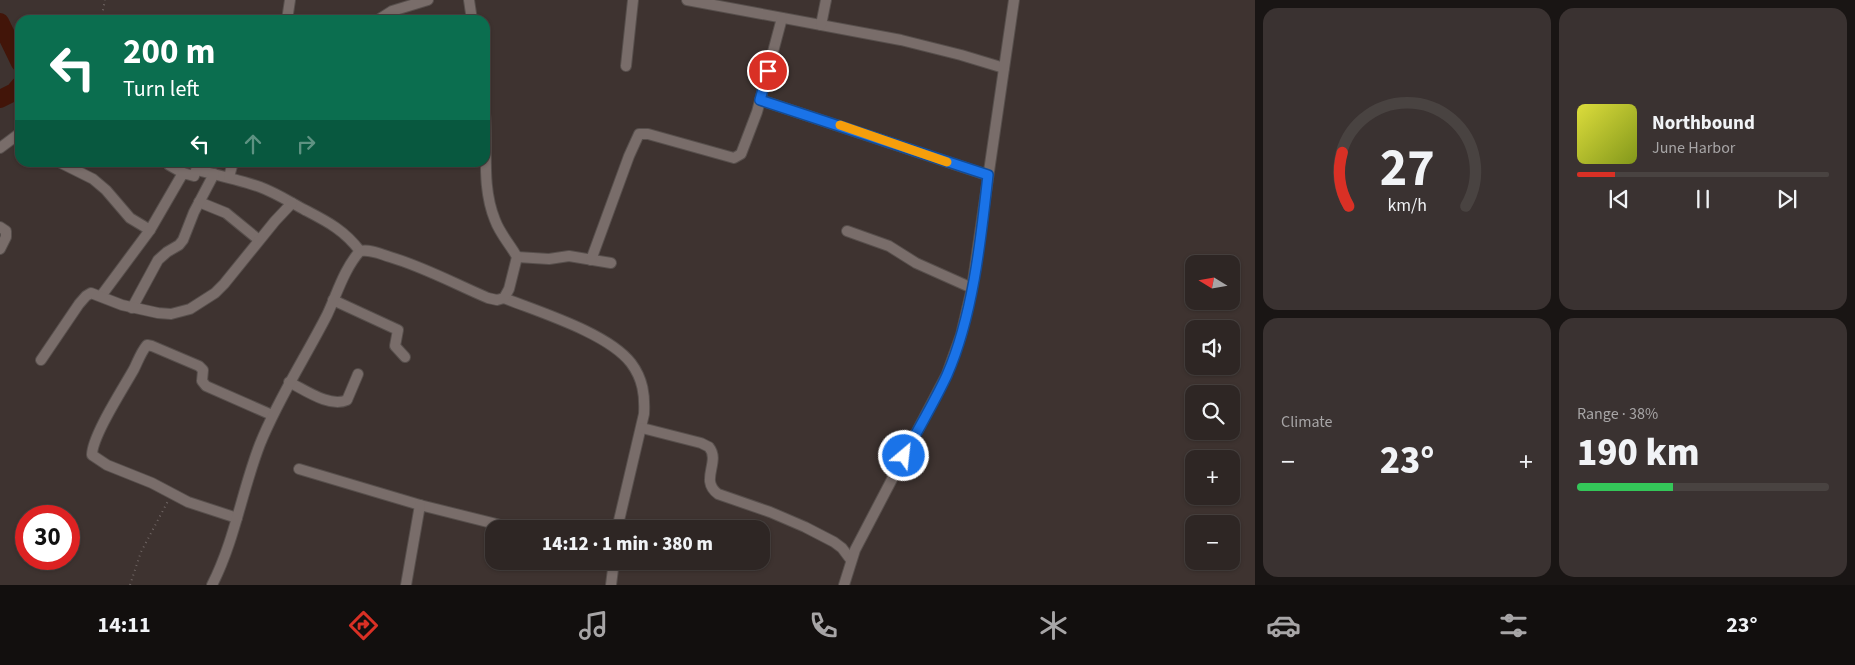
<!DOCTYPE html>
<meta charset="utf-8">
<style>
body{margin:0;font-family:"Source Sans 3",sans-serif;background:#3a3231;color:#f1f3f6;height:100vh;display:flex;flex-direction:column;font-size:19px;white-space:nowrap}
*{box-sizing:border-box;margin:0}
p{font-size:16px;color:#a7a5a6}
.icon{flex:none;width:28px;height:28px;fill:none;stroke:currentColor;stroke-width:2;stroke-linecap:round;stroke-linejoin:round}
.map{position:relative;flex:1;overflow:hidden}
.sheet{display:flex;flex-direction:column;gap:8px;padding:8px;background:#191514;width:600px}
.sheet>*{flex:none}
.guide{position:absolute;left:15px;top:15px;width:475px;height:152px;border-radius:15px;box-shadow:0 1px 4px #0004,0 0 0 1px #494341;background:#0b6e4f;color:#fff;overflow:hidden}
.needle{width:32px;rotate:281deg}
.fabs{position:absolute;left:1185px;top:255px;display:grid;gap:10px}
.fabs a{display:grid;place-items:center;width:55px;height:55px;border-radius:10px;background:#2e2624;box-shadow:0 1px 4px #0004,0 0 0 1px #494341;font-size:25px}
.speed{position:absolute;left:15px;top:505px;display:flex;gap:10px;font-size:25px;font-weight:700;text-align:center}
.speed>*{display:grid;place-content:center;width:65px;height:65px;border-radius:50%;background:#2e2624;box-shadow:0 1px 4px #0004,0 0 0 1px #494341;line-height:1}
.speed .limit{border:8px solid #d22;background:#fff;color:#111}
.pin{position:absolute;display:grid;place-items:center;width:42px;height:42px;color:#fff;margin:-21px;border:2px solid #fff;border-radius:50%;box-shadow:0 1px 5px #0007}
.me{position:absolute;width:55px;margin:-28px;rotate:28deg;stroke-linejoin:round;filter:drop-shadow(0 0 4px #0008)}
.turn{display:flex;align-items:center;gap:18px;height:105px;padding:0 25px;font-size:22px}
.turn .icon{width:65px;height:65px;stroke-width:2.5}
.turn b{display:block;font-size:35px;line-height:42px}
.lanes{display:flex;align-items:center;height:48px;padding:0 25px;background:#0003;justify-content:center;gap:25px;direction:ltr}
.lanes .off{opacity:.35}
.big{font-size:38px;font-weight:800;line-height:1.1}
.sheet .widget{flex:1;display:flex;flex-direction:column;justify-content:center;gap:8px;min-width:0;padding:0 18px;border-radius:15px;background:#3a3231}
.sheet .dial{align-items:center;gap:0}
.dial svg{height:130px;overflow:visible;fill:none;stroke:#494341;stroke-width:7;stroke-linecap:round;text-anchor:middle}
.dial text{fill:#f1f3f6;stroke:none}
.song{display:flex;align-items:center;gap:15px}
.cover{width:60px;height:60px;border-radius:8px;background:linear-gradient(135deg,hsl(60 70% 55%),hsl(70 70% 35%))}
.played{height:5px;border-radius:2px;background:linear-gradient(90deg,#d93025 15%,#494341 15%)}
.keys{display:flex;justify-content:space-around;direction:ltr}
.heat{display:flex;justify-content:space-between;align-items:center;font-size:28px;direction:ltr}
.charge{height:8px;border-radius:4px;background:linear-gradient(90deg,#34c759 38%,#494341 0)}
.sheet .tiles{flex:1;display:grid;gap:8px;grid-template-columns:repeat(2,1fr)}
.trip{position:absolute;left:485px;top:520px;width:285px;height:50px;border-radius:15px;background:#2e2624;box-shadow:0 1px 4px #0004,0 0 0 1px #494341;font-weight:800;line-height:50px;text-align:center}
.menu{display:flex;height:80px;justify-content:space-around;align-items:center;background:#120f0e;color:#a7a5a6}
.menu .icon{width:35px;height:35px}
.menu .active{color:#d93025}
.menu b{font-size:22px;color:#f1f3f6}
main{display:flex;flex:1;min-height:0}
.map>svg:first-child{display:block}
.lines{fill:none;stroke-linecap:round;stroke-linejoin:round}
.river{stroke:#421509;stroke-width:18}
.minor-casing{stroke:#574f4c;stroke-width:12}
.path{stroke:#6f6563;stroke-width:2;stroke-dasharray:1 4;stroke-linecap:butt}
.minor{stroke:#796d6a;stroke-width:10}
.route-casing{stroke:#114b97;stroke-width:12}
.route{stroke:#1a73e8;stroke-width:9}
.slow{stroke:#f59e0b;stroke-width:9}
</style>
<main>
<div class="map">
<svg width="1255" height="585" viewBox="0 0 1255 585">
<rect width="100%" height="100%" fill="#3e3330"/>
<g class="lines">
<g class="river">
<polyline points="0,22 20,63"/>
<polyline points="0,99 14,92 20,85"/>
</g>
<g class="minor-casing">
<g id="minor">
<polyline points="469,0 472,20"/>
<polyline points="687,0 901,40 961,55 1004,68"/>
<polyline points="287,20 290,0"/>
<polyline points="378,20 392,11 428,0"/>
<polyline points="821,25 826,0"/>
<polyline points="626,66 633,0"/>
<polyline points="760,100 987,175"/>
<polyline points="0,148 20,133"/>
<polyline points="59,162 93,179 106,190 130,218 150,230"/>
<polyline points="168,162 169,165 183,173"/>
<path d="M197 170C218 175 240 180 260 187 276 193 290 202 305 210 328 222 344 230 360 251"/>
<polyline points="229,177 233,162"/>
<polyline points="199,202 226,213 259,240"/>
<polyline points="0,227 6,231 6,237 0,249"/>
<polyline points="847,231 889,246 916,263 972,288"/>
<polyline points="517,257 549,259 569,256 611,263"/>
<polyline points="591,260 629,156 639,134 648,134 734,158 741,154 757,112 782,18"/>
<polyline points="101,296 150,230 183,173 194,176 199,162"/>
<path d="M504 298C539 312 608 333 631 363 643 379 645 395 644 414L617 529"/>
<polyline points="333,300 398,330 395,346 405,357"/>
<polyline points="132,308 158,260 167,252 179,245 183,240 194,212 214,174"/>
<polyline points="41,360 79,304 86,296 91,293 122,305 158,313 171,314 190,309 215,293 224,284 275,221 292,203"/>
<path d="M289 382C305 390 330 408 347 400L358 374"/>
<path d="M642 428 701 443 709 447C721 462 699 480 718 494L770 512 805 527 834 542 842 548 851 560"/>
<polyline points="299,469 420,505 516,529"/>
<path d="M237 518 188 502 152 483 107 465 92 455C92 436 124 387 134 369 138 361 141 352 147 345L152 346 199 366 203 370 202 381 206 386 272 415"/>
<path d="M212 585C235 540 242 490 260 444 278 399 305 358 327 315 337 294 344 269 360 251 371 249 380 254 390 257 424 267 455 284 488 298L497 300 504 298 509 289 517 257C510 244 500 234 495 220 481 186 488 149 485 113"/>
<polyline points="406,585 420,505"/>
<polyline points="611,585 614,561"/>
<polyline points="844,585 855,550 947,374 961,335 972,288 1014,0"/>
</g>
</g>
<g class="path">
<polyline points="101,20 105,0"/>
<polyline points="130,585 141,552 168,501"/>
</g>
<use href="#minor" class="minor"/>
</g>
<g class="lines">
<g class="route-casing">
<path id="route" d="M768 71 760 100 988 175C981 239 973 316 947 375 934 403 918 429 904 456"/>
</g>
<use href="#route" class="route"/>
<polyline class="slow" points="840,125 947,162"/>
</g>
</svg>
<div class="fabs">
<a><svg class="needle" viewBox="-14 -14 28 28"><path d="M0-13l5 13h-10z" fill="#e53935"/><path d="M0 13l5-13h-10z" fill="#a7a5a6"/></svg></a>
<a><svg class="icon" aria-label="sound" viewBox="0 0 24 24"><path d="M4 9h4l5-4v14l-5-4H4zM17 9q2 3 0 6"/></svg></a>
<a><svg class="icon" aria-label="search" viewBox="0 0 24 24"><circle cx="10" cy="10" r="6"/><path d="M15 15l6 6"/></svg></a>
<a>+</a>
<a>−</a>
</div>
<div class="speed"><div class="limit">30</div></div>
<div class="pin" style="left:768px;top:71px;background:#d93025"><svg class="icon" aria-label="arrive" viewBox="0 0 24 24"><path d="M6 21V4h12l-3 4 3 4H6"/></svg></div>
<svg class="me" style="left:904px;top:456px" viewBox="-20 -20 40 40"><circle r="17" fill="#1a73e8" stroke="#fff" stroke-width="3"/><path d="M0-11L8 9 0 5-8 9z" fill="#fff"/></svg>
<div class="trip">14:12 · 1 min · 380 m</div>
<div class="guide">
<div class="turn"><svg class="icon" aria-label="left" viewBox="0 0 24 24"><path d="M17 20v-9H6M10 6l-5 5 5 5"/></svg><div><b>200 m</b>Turn left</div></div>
<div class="lanes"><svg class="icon" aria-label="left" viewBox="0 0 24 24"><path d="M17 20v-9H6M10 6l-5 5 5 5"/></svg><svg class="icon off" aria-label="ahead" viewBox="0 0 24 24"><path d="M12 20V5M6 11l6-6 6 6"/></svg><svg class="icon off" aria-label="right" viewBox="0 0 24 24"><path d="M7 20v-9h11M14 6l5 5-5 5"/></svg></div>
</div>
</div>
<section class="sheet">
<div class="tiles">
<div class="widget dial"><svg viewBox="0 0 100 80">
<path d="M14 69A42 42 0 1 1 86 69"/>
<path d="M14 69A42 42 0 0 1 10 36" stroke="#d93025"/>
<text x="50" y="56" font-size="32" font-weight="700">27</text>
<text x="50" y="72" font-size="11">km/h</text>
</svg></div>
<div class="widget">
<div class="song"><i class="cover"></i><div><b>Northbound</b><p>June Harbor</p></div></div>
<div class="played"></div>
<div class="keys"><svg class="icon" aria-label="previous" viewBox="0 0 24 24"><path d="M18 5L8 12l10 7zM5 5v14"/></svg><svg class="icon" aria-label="pause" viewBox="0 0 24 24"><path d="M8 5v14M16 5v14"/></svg><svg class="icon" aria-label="next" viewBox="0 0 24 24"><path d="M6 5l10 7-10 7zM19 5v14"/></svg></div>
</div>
<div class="widget"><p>Climate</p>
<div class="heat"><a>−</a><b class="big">23°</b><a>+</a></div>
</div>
<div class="widget"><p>Range · 38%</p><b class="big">190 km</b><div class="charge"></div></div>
</div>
</section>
</main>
<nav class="menu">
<b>14:11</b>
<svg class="icon active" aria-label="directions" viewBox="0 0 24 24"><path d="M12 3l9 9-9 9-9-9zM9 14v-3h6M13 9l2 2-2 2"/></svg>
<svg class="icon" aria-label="music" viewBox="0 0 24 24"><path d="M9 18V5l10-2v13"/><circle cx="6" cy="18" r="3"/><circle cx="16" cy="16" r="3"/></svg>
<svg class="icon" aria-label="phone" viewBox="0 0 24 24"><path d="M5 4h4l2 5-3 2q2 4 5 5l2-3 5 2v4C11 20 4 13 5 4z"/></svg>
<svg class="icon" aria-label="climate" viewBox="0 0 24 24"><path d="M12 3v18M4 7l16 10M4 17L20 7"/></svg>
<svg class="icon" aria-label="car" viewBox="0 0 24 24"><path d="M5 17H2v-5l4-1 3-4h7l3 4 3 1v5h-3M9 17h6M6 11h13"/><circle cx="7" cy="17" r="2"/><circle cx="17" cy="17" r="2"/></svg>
<svg class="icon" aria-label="filters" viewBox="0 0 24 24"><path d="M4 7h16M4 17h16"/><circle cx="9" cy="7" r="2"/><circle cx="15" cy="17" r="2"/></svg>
<b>23°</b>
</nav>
